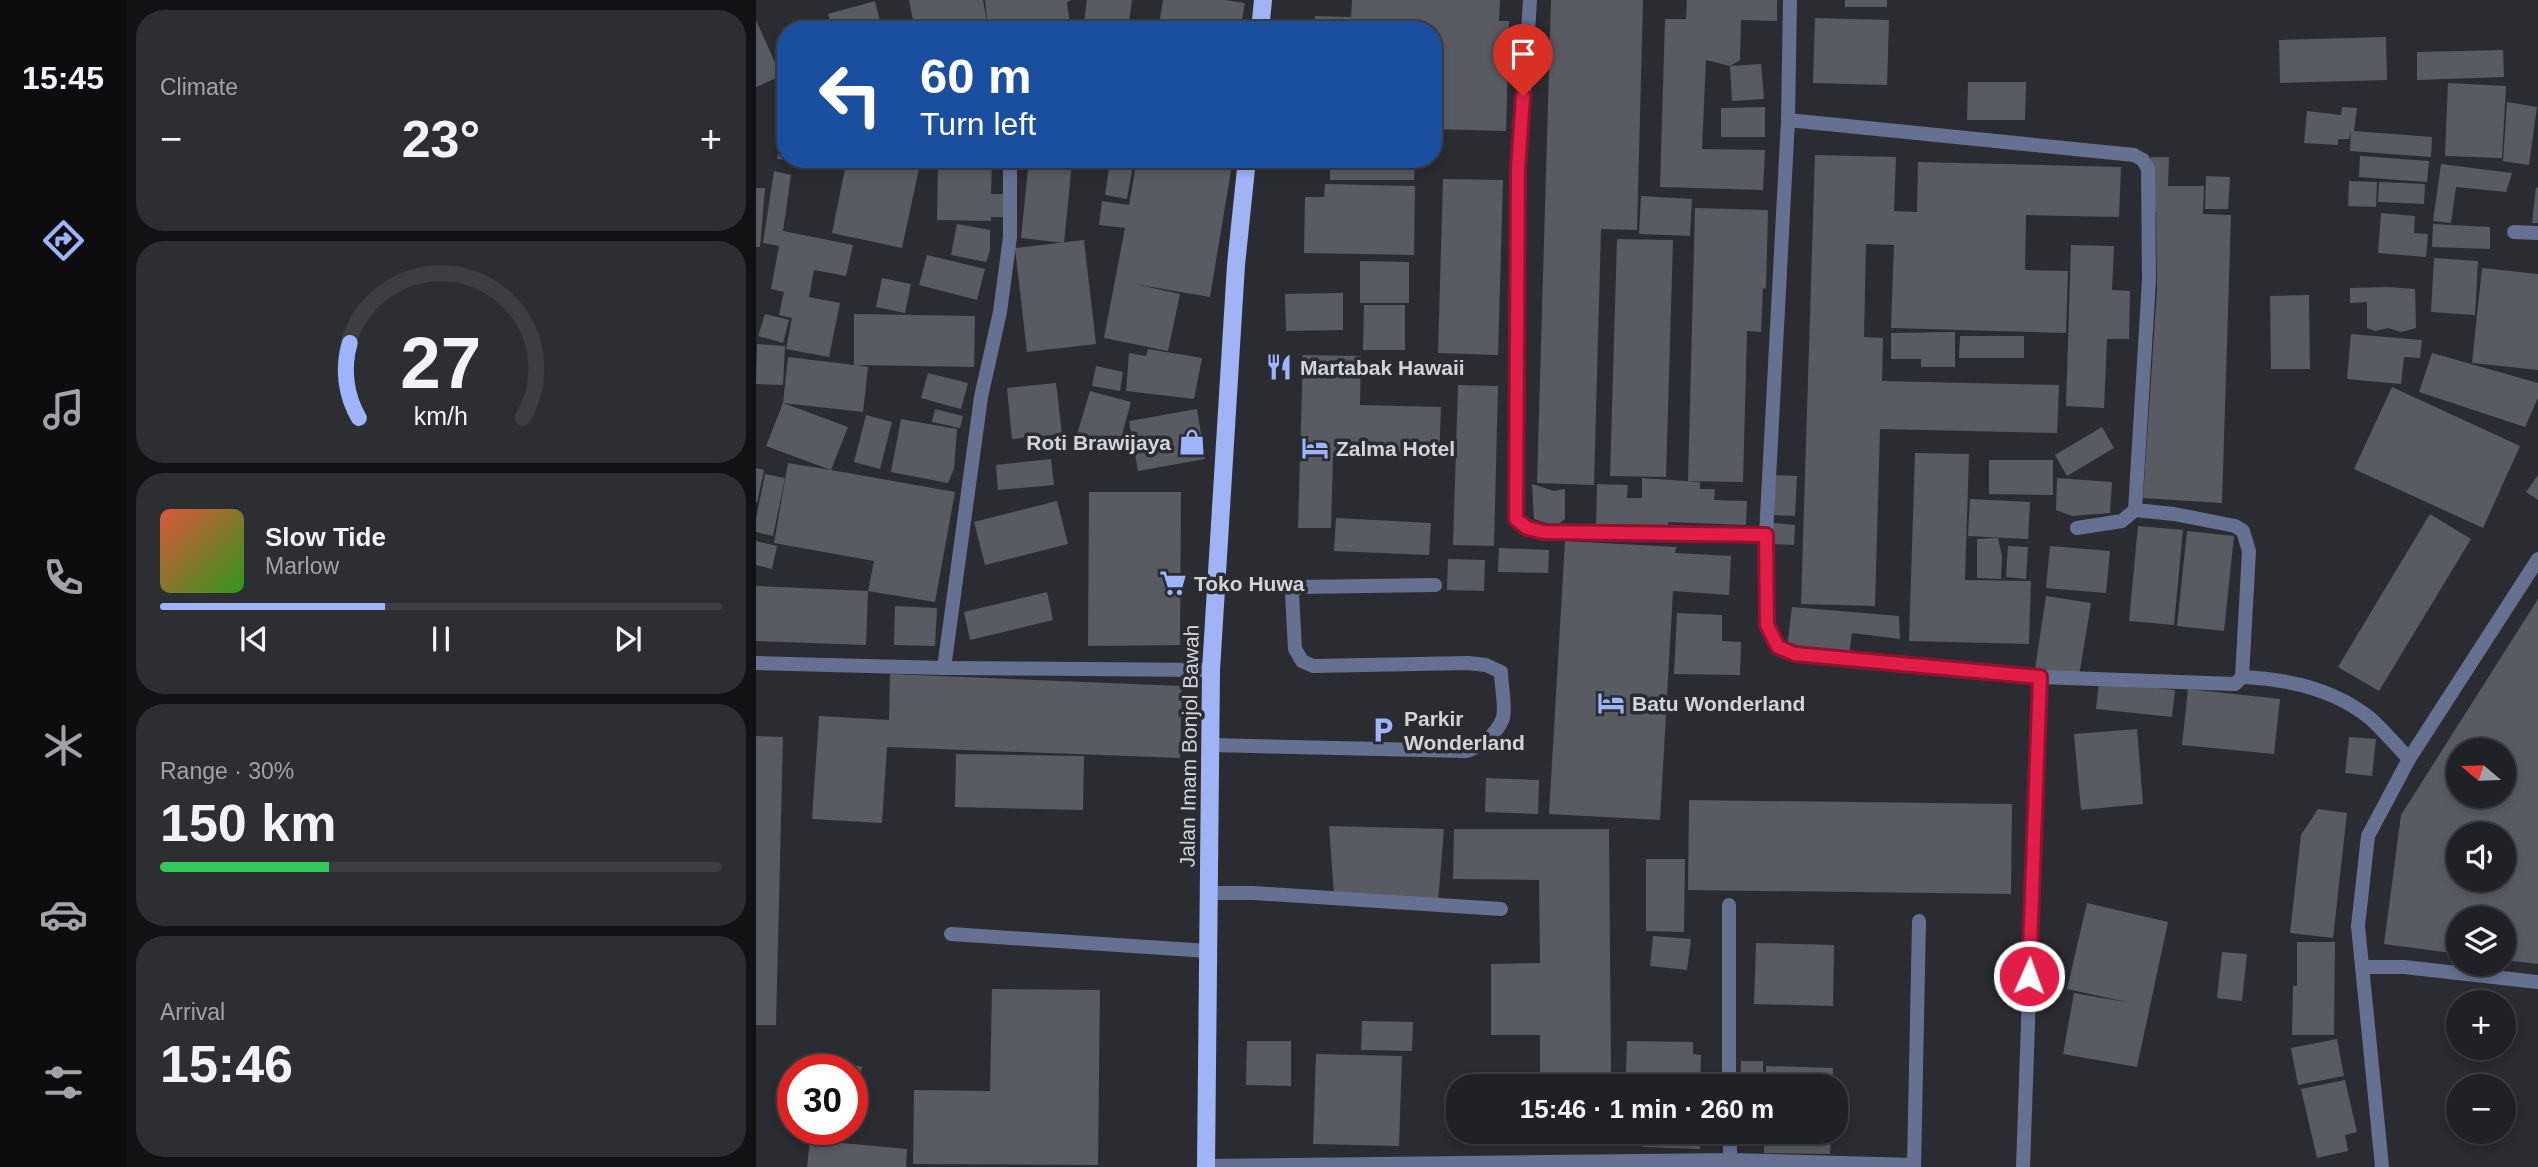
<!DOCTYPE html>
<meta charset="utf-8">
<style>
body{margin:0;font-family:Arial,sans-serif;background:#2d2e32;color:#f1f3f6;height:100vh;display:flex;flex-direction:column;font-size:26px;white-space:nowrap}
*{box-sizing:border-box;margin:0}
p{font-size:23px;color:#a2a3a7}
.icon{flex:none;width:38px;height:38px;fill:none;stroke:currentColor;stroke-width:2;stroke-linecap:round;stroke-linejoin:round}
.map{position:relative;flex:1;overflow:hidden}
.side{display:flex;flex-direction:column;gap:10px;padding:10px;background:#121215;width:630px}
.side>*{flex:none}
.banner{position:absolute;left:21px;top:21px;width:665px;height:147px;border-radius:28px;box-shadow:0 4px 10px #0003,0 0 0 2px #3d3e43;background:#1a4fa0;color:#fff;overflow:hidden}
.needle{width:46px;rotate:289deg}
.fabs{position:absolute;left:1690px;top:738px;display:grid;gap:14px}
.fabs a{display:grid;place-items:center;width:70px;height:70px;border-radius:50%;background:#202126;box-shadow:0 4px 10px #0003,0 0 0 2px #3d3e43;font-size:35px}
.speed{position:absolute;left:21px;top:1054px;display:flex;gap:14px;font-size:35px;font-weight:700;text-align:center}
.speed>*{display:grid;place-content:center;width:91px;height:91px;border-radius:50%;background:#202126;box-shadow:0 4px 10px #0003,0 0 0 2px #3d3e43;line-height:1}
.speed .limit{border:10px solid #d22;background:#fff;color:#111}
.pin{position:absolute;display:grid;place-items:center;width:60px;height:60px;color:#fff;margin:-72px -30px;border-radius:50% 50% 50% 0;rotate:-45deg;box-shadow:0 0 7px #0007}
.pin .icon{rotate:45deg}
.me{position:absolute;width:77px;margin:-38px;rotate:2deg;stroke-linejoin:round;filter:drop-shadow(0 0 5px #0008)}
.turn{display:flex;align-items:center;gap:24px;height:147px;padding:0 28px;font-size:32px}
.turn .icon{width:91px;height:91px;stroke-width:2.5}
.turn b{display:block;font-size:49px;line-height:60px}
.big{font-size:52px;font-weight:700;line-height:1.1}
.side .tile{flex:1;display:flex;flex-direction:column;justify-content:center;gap:10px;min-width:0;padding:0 24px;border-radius:28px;background:#2d2e32}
.side .dial{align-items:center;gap:0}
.dial svg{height:182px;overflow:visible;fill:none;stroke:#3d3e43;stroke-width:7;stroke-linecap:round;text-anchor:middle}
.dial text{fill:#f1f3f6;stroke:none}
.song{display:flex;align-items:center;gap:21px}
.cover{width:84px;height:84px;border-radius:10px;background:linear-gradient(135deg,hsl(10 70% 55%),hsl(110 70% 35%))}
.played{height:7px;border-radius:4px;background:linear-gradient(90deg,#9eb4fd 40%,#3d3e43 40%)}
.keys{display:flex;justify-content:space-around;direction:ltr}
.heat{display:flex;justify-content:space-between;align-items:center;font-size:38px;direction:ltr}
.charge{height:10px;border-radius:5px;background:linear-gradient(90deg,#34c759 30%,#3d3e43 0)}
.trip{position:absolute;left:690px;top:1074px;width:402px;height:70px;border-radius:28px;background:#202126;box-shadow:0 4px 10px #0003,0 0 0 2px #3d3e43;font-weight:700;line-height:70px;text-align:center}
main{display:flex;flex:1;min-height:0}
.menu{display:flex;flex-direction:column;width:126px;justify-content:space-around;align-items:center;background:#0d0d0f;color:#a2a3a7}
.menu .icon{width:49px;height:49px}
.menu .active{color:#9eb4fd}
.menu b{font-size:32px;color:#f1f3f6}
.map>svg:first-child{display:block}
.building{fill:#585b61;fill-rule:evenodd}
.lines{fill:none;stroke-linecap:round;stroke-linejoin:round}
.service{stroke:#667090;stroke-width:14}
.minor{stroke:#667090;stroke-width:14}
.primary{stroke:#9fb3f5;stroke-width:18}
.route-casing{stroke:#92132f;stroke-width:18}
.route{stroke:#e11d48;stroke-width:12}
.labels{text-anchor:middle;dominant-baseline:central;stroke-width:7;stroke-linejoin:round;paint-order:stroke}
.poi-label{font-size:21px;font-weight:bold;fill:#d3d4d8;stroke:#2a2c32;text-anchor:start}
.street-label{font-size:21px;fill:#d3d4d8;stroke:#2a2c32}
</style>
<main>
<nav class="menu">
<b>15:45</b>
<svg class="icon active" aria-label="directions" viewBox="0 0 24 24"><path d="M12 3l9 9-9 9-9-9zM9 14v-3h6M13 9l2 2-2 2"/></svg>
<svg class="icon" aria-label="music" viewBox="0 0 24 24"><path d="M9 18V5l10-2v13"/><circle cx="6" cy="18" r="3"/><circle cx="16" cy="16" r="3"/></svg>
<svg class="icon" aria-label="phone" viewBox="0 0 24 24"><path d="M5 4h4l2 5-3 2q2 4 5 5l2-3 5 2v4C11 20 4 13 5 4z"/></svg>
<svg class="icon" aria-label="climate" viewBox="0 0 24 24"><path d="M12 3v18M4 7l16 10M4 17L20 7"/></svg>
<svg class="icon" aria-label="car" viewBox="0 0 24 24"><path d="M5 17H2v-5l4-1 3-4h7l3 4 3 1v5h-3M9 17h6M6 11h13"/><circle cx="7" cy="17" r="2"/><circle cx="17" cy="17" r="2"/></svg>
<svg class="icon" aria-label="filters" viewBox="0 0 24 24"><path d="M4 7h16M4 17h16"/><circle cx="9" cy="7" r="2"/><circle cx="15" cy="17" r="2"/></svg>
</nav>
<section class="side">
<div class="tile"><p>Climate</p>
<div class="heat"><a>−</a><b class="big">23°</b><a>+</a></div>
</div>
<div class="tile dial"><svg viewBox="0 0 100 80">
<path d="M14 69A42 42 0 1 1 86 69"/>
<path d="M14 69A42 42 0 0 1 10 36" stroke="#9eb4fd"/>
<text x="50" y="56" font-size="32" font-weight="700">27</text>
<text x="50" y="72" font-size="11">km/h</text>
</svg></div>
<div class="tile">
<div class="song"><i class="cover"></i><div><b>Slow Tide</b><p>Marlow</p></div></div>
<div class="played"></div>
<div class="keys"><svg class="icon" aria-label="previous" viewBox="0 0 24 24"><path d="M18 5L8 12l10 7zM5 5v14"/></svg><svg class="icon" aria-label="pause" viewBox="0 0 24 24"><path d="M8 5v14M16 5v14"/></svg><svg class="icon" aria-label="next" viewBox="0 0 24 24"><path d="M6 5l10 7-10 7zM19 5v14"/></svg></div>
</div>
<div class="tile"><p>Range · 30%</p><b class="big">150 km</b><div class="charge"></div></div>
<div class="tile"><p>Arrival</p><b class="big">15:46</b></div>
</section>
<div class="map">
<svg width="1782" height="1167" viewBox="0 0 1782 1167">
<rect width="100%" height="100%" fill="#2a2c32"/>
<g class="building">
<polygon points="153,0 227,0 232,27 229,0 316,0 311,2 314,26 288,30 159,30"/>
<polygon points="331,0 376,0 372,30 327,30"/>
<polygon points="407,0 469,0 489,3 484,30 402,30"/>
<polygon points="596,0 744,0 743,21 753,21 750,131 677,129 677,30 558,30 559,16 595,17"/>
<polygon points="795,0 887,0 881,230 845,229 838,485 781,483"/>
<polygon points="931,0 1021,0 1021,21 985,20 984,60 974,66 950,60 946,149 1009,150 1007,190 904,187 909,19 930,19"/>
<rect x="1089" y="0" width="42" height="7"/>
<polygon points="119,1 126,30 76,30 72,14"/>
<polygon points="1059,18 1133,20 1131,85 1057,83"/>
<polygon points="0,20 25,76 0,87"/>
<polygon points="1630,37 1631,80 1524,83 1523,40"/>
<polygon points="1747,50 1748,77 1661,80 1661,52"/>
<polygon points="1005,64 1008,99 976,101 974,66"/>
<polygon points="1212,82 1270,82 1269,120 1211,120"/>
<polygon points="1692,83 1750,86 1746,158 1689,156"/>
<polygon points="1751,102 1781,107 1773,165 1747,161"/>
<polygon points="1009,107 1009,137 965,137 965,108"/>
<polygon points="1586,107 1601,108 1598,131 1676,137 1675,157 1594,151 1595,130 1593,139 1582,139 1582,145 1548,143 1551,111 1585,115"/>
<polygon points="29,122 30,122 30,160 21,159"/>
<polygon points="1059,155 1140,157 1138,211 1161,212 1162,162 1365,167 1363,217 1270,215 1269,270 1312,271 1310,333 1135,328 1138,245 1110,244 1108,337 1127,338 1126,381 1303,385 1301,433 1124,429 1119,606 1045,604"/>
<polygon points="1604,156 1673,161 1671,182 1603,177"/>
<polygon points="1395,157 1413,157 1412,186 1448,186 1447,214 1475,215 1466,503 1387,498 1401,289 1400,212 1393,212"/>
<polygon points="30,159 75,159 73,169"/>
<polygon points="91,159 165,159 146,248 76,233"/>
<polygon points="182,159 236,159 235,194 250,194 249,217 235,217 235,221 181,220"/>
<polygon points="273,159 316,163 308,243 265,238"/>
<polygon points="381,159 477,159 454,297 378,284 424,294 412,351 348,338 369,228 343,225 346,201 373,205"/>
<polygon points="574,159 659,159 658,180 574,180"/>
<polygon points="354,161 377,165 371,199 349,195"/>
<polygon points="1685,164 1756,173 1750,192 1700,187 1695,223 1677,221"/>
<polygon points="18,171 35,175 27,231 97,245 90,276 58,270 53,297 84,303 73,357 30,349 36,318 23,315 28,292 15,289 23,246 7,243"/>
<polygon points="1450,176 1474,177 1472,209 1449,209"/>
<polygon points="687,179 747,180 742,355 682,353"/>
<polygon points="1593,181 1621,182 1620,207 1592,206"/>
<polygon points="1623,182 1669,184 1668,204 1622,202"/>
<polygon points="569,184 659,186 658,255 548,253 549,197 568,197"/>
<polygon points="1780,187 1782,188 1782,223 1776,223"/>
<polygon points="0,188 9,188 4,247 0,247"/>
<polygon points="885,196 936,199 934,236 883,234"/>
<polygon points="939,208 1012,210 1010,289 1007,288 1005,332 991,331 987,482 932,481"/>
<polygon points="1625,213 1659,216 1658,233 1672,234 1670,257 1622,253"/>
<polygon points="201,224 234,230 234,250 230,262 195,255"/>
<polygon points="1677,224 1734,227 1734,249 1676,247"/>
<polygon points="861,239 917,240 910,477 854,476"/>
<polygon points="328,240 340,344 271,352 259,248"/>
<polygon points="1315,245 1358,246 1356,290 1374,291 1373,339 1351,339 1348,408 1310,406"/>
<polygon points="171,255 229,269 221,300 163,285"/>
<polygon points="1678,258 1722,261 1719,315 1675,312"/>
<polygon points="604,261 653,262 653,303 604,303"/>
<polygon points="1726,268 1782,274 1782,370 1716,363"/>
<polygon points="126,278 155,284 149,313 120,307"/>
<polygon points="1632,287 1659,289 1660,328 1645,332 1632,328 1619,331 1611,328 1611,302 1594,303 1594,288"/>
<polygon points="587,293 587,330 530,331 529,294"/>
<polygon points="1553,295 1554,369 1515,369 1514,296"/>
<polygon points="608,305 649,305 649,350 607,350"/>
<polygon points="9,314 33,320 27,343 2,336"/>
<polygon points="98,314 219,316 218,367 101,365 112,367 107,412 27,403 32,357 98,365"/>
<polygon points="1199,332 1199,367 1165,367 1165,359 1135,359 1135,333"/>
<polygon points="1595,334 1666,340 1664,358 1648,357 1645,384 1591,379"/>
<polygon points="1204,336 1268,336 1268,358 1203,358"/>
<polygon points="1,344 29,346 27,385 0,384"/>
<polygon points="392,349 446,358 438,399 370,391 373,353 390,356"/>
<polygon points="1676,353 1782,383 1782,398 1769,427 1663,392"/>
<polygon points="547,355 605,356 604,405 685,407 683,459 577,457 575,528 542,528"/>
<polygon points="340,366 367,372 364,391 336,386"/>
<polygon points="172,373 212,383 205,409 165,398"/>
<polygon points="300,383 306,434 256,439 251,388"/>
<polygon points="702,385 742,386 738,546 697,545"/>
<polygon points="1636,387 1764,446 1727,528 1598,469"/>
<polygon points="334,391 375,402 361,453 319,441"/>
<polygon points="27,403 92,427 75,470 199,492 179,602 112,591 118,561 18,543 32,463 75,470 10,446"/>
<polygon points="179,409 207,416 204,428 176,422"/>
<polygon points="441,409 449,459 382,471 373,421"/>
<polygon points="110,415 136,422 124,469 98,462"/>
<polygon points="145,419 201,429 198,469 192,483 135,472"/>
<polygon points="1346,427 1358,448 1311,476 1299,455"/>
<polygon points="1159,453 1213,454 1209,580 1275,581 1273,644 1153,641"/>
<polygon points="295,459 298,485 242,490 240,465"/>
<polygon points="1233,460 1297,460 1297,495 1233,494"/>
<polygon points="0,468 8,470 1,503 0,502"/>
<polygon points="9,474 29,478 17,536 0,532 0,519"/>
<polygon points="1018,475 1041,476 1039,516 1016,515"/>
<polygon points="1782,475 1782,500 1770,492"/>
<polygon points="886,478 944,482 944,489 959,489 958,500 991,501 990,525 912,522 912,526 885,526 885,530 840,529 841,484 872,485 871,498 886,498"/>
<polygon points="1301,478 1356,482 1354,513 1316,516 1300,510"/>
<polygon points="776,484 798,491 809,489 809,519 800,526 778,519"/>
<polygon points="333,492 425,492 424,645 332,646"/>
<polygon points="1214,499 1274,502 1272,539 1212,536"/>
<polygon points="301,501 312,544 229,565 218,522"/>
<polygon points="1674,514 1715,539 1623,691 1582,667"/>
<polygon points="580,518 675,523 673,555 578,551"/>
<polygon points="1016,523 1039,525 1038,545 1015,544"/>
<polygon points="1382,526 1427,530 1418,625 1373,621"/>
<polygon points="1431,531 1478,536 1468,631 1421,626"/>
<polygon points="1242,538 1246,556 1245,579 1221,578 1221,539"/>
<polygon points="0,541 21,546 16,569 0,565"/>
<polygon points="809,541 920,547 919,553 975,556 973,595 917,591 904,820 793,814"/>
<polygon points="1252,546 1272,547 1270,579 1250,577"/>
<polygon points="1294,546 1354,551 1350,593 1290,588"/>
<polygon points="743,548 793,550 792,573 742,572"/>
<polygon points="692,559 729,560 728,591 691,590"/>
<polygon points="0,586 112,591 110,645 0,641"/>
<polygon points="291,592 297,620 214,640 208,612"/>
<polygon points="1290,596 1335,603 1323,676 1279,669"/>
<path d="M1782 599V964L1748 960V919H1703V954L1628 944 1645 815ZM1703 751H1748V796H1703ZM1703 835H1748V880H1703Z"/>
<polygon points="139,606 181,608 179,646 138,645"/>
<polygon points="1036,607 1143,616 1144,639 1096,633 1093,655 1031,648"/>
<polygon points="921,613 966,615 966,641 985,642 984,675 918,674"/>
<polygon points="134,674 426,686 424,758 131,747 126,823 56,819 63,716 133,720"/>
<polygon points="1343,682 1419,690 1416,717 1340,709"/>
<polygon points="1432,689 1524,699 1518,754 1426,745"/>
<polygon points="1381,729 1387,804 1325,810 1318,734"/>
<polygon points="0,736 27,737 20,1025 0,1025"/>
<polygon points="1593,737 1620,739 1616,776 1589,773"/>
<polygon points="200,754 328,756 327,810 199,807"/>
<polygon points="730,778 783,780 782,814 729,812"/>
<polygon points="933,800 1256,804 1255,894 932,890"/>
<polygon points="1562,809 1591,813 1577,938 1534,933 1545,835"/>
<polygon points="573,826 688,829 682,902 578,894"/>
<polygon points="698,829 853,829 855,1073 784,1073 784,1035 735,1035 735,964 784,963 783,880 697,879"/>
<polygon points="890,859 929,859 928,932 890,931"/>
<polygon points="1331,903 1412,922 1381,1067 1307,1054 1318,993 1375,1003 1311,989"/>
<polygon points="897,936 935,939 931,970 894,966"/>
<polygon points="1541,942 1579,942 1578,1035 1536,1035 1537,986 1541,986"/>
<polygon points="1000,943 1078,945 1077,1006 998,1004"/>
<polygon points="1466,952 1491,954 1486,1001 1461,998"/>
<polygon points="236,989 344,990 342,1165 157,1164 158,1090 234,1091"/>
<polygon points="606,1021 657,1022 656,1051 605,1050"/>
<polygon points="1581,1039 1588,1076 1542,1085 1535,1048"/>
<polygon points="491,1041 535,1041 535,1086 490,1085"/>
<polygon points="871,1041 937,1042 937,1054 945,1055 944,1087 882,1087 882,1073 870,1073"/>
<polygon points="560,1054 646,1056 643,1146 557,1144"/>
<polygon points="67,1059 106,1067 102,1089 96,1088 96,1069 64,1069"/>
<polygon points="985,1061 1007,1061 1007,1087 984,1087"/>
<polygon points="1010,1066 1077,1068 1076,1087 1010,1087"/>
<polygon points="1589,1080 1601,1132 1589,1135 1592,1151 1561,1158 1545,1089"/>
<polygon points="887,1132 944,1132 944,1149 887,1147"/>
<polygon points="1008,1132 1075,1132 1074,1154 1008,1153"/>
<polygon points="54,1140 151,1149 150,1167 51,1167"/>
</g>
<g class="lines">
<g class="service">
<polyline points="1758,232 1782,233"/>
<path d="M1486 677C1533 679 1579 689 1615 719 1628 731 1641 746 1653 759"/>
<path d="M455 745 710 751C725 747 741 734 747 718 750 706 745 685 745 672L730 665 712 663 557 666 546 661 539 649 536 593 542 587 679 585"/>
<polyline points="453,893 497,893 745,909"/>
<polyline points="1606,967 1648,967 1782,982"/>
<polyline points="1626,1167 1602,926 1612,836 1653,759 1782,559"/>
</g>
<g class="minor">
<polyline points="774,0 763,168 760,519 771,528 788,532 1010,535"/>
<polyline points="1034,0 1032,120 1010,535 1011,625 1022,647 1039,654 1284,677 1479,684 1486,677 1493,551 1487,531 1479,526 1418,514 1379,510"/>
<polyline points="1032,120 1378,155 1387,160 1392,169 1393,280 1379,510 1366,521 1321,528"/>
<polyline points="0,663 188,668 455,670"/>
<polyline points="188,668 225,397 244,312 254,237 254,159"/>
<polyline points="973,905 973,1087"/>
<polyline points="195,934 452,951"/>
<polyline points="974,1132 974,1160"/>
<polyline points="450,1166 974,1160 1158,1165"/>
<polyline points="1158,1167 1163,921"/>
<polyline points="1267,1167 1284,677"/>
</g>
<g class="primary">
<polyline points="504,30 507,0"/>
<polyline points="450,1167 455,670 480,265 491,159"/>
</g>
</g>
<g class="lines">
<g class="route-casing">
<polyline id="route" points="767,96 762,169 760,519 771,528 788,532 1010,535 1011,625 1022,647 1039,654 1284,677 1273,976"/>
</g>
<use href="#route" class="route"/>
</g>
<defs>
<g id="restaurant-bare" transform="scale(2.1)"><path d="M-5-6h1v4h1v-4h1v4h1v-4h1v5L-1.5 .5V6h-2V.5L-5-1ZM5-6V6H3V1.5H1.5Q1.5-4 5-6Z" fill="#9eb4fd" stroke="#2a2c32" stroke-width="2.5" paint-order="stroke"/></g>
<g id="shop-bare" transform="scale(2.1)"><path d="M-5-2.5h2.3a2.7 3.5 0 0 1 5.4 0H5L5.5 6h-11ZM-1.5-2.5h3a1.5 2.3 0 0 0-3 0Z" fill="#9eb4fd" stroke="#2a2c32" stroke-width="2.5" paint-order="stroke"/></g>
<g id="hotel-bare" transform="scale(2.1)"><path d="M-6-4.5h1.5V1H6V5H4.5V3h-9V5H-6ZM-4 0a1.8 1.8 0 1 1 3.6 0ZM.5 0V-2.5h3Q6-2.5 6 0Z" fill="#9eb4fd" stroke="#2a2c32" stroke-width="2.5" paint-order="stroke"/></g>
<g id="supermarket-bare" transform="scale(2.1)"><path d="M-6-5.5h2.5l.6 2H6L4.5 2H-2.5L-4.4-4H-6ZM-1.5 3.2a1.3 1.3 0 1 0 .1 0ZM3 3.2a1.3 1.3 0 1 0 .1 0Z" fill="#9eb4fd" stroke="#2a2c32" stroke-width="2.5" paint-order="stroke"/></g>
<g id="parking-bare" transform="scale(2.1)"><path d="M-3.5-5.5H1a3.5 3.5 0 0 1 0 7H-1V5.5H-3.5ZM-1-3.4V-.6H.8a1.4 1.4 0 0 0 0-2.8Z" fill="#9eb4fd" stroke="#2a2c32" stroke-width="2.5" paint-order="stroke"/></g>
</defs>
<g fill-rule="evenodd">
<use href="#restaurant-bare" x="523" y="367"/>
<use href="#shop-bare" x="436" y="442"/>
<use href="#hotel-bare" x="559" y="448"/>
<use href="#supermarket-bare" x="417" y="583"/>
<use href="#hotel-bare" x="855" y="703"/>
<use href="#parking-bare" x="627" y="730"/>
</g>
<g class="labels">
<g class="poi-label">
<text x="544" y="367">Martabak Hawaii</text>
<text x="415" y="442" text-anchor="end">Roti Brawijaya</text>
<text x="580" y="448">Zalma Hotel</text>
<text x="438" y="583">Toko Huwa</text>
<text x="876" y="703">Batu Wonderland</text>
<text x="648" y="718">Parkir<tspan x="648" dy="24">Wonderland</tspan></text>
</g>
<g class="street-label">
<text transform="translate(433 746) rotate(-89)">Jalan Imam Bonjol Bawah</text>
</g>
</g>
</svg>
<div class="fabs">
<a><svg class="needle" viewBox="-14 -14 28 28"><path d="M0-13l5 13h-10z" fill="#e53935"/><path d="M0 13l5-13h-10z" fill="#a2a3a7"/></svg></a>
<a><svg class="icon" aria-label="sound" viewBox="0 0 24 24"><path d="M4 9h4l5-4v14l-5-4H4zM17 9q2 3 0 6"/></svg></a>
<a><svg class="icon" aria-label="layers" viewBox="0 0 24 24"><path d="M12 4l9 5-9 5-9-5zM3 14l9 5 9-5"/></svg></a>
<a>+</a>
<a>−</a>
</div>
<div class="speed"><div class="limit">30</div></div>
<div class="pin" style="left:767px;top:96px;background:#d93025"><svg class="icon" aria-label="arrive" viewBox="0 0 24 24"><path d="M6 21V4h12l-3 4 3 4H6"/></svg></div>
<svg class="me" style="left:1273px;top:976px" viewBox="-20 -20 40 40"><circle r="17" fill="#e11d48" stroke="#fff" stroke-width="3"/><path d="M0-11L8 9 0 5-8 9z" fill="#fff"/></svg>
<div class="trip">15:46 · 1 min · 260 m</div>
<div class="banner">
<div class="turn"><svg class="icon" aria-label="left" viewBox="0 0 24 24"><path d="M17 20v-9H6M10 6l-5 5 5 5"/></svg><div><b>60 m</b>Turn left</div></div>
</div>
</div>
</main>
